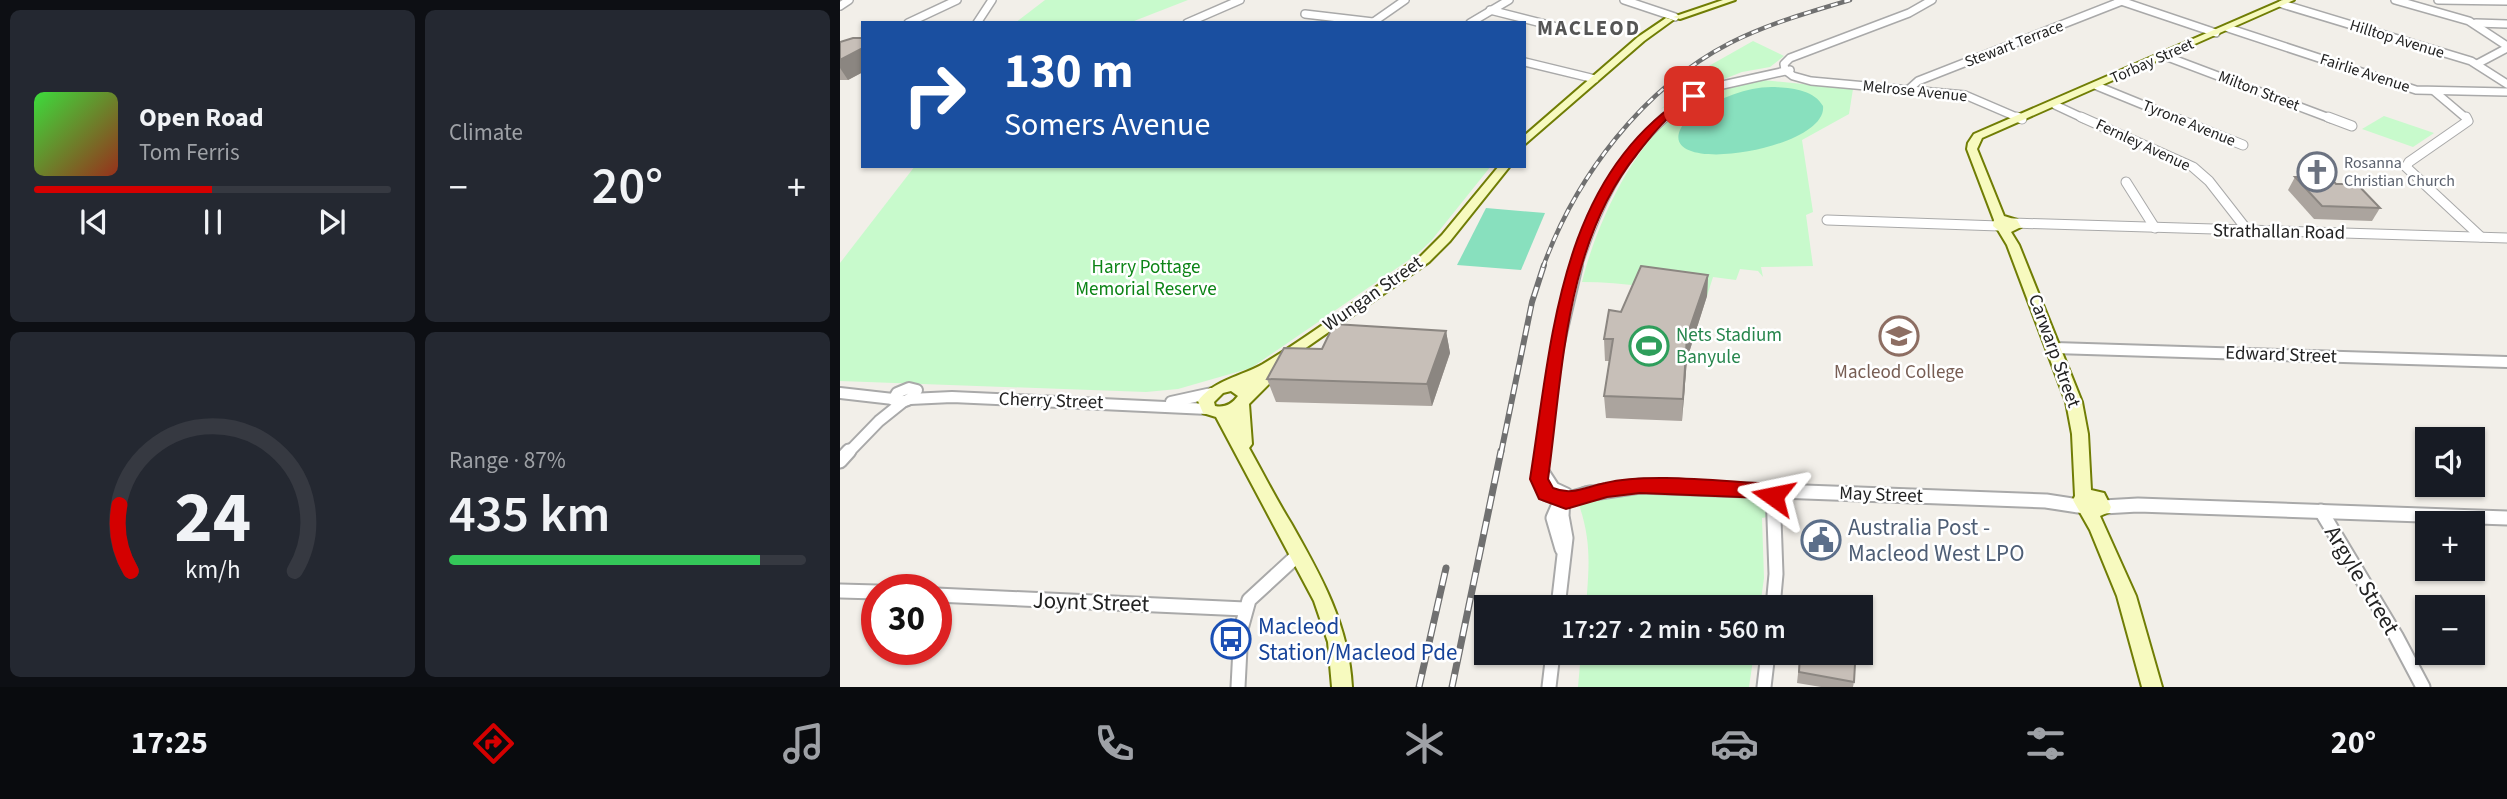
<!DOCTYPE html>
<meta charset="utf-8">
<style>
body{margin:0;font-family:"Source Sans 3",sans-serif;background:#242831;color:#f1f3f6;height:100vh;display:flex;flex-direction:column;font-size:26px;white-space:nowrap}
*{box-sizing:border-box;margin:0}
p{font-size:23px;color:#9ea1a6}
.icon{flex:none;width:38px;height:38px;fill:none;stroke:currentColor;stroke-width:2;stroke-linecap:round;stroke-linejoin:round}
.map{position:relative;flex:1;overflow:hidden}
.drawer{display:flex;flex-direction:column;gap:10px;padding:10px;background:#0d0f14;width:840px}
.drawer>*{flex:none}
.top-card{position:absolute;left:21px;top:21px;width:665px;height:147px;border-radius:0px;box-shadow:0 2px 5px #0004;background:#1a4fa0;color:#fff;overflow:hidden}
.fabs{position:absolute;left:1575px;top:427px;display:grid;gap:14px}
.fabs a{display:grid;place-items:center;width:70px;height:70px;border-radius:0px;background:#171b24;box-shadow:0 2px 5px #0004;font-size:35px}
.speed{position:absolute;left:21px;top:574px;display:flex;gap:14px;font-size:35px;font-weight:700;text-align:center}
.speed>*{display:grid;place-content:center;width:91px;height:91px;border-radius:50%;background:#171b24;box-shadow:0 2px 5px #0004;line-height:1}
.speed .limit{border:10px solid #d22;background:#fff;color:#111}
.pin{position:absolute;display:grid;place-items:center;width:60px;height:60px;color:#fff;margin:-30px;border-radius:14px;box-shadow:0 4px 10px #0006}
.me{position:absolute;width:77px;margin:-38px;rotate:282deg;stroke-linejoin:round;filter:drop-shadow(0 0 5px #0008)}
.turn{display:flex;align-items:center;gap:24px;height:147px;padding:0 28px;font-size:32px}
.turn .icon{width:91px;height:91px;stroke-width:2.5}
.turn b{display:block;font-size:49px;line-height:60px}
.big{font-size:52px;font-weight:600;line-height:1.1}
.drawer .card{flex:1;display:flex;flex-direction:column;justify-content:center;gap:10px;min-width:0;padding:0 24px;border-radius:10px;background:#242831}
.drawer .dial{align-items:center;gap:0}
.dial svg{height:182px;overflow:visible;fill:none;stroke:#363941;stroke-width:7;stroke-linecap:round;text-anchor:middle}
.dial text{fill:#f1f3f6;stroke:none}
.song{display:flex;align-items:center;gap:21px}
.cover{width:84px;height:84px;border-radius:10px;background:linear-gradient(135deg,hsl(120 70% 55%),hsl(10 70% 35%))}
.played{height:7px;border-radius:4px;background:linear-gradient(90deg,#d40000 50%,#363941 50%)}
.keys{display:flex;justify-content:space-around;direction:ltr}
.heat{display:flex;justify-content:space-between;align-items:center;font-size:38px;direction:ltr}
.charge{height:10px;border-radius:5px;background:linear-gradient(90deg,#34c759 87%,#363941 0)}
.drawer .tiles{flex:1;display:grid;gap:10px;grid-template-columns:repeat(2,1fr)}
.trip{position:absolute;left:634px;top:595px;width:399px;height:70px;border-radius:0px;background:#171b24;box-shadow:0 2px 5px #0004;font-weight:600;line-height:70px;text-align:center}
.dock{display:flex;height:112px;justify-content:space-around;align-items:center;background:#090b0e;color:#9ea1a6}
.dock .icon{width:49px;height:49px}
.dock .current{color:#d40000}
.dock b{font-size:32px;color:#f1f3f6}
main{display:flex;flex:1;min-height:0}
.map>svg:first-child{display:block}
.park{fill:#c8facc}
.pitch{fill:#88e0be}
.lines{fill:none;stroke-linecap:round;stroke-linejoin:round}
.street-far3-casing{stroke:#a9a9a9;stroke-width:10}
.street-far2-casing{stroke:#a9a9a9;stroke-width:11}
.street-far1-casing{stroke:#a9a9a9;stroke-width:14}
.street-casing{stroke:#a9a9a9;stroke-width:17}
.secondary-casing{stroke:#707d05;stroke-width:4}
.street-far3{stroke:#fff;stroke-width:7}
.street-far2{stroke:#fff;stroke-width:9}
.street-far1{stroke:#fff;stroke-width:10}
.street{stroke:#fff;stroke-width:13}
.secondary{fill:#f7fabf;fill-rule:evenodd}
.rail-far2-casing{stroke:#707070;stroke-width:4.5}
.rail-far1-casing{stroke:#707070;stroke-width:6}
.rail-casing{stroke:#707070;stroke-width:7}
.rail-far2{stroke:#fff;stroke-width:2.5;stroke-dasharray:7;stroke-linecap:butt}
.rail-far1{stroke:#fff;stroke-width:3.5;stroke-dasharray:10;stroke-linecap:butt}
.rail{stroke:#fff;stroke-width:4.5;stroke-dasharray:13;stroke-linecap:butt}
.wall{fill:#aba49e}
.shaded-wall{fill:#8b8681}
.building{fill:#c7bfb8;stroke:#8b8681;stroke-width:2}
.route{fill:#d40000;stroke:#8a0000;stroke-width:2}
.labels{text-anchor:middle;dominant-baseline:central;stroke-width:5;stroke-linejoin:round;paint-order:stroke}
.far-street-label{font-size:16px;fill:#222;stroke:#fff}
.far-worship-label{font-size:16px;fill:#5b616d;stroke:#fff;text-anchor:start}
.street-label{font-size:19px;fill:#222;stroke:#fff}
.park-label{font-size:19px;fill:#0c8416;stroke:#fff}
.leisure-label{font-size:19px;fill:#27864d;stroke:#fff;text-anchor:start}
.education-label{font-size:19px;fill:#785e54;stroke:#fff}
.far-district-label{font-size:21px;font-weight:bold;letter-spacing:2px;fill:#555;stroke:#fff}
.near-service-label{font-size:23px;fill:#4e5e75;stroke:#fff;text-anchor:start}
.near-street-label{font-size:23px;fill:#222;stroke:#fff}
.near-transit-label{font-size:23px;fill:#164399;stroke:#fff;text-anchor:start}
</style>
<main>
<section class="drawer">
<div class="tiles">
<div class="card">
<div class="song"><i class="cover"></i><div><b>Open Road</b><p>Tom Ferris</p></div></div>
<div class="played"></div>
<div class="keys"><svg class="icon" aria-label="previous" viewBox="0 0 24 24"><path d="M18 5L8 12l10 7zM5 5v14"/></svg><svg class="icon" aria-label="pause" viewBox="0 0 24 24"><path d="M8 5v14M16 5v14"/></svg><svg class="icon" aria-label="next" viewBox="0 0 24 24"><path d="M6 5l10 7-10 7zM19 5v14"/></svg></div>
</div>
<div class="card"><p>Climate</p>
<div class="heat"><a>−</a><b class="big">20°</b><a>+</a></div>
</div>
<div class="card dial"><svg viewBox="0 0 100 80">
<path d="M14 69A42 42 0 1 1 86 69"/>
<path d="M14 69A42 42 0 0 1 9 40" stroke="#d40000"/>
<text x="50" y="56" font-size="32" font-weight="700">24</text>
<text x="50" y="72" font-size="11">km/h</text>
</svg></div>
<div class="card"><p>Range · 87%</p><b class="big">435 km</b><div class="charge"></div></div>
</div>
</section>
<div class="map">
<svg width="1667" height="687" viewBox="0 0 1667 687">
<rect width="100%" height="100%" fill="#f2efe9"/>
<g class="park">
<polygon points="205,0 348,0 289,23 175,23"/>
<polygon points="913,41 944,56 930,67 902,72 856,90 821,109 867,67"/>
<path d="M912 79 1013 89 1009 114 962 140 973 212 966 215 973 266 921 267 923 277 918 271 900 269 896 280 873 277 867 296C824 290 785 282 742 282 755 228 794 140 843 109 864 95 889 88 912 79Z"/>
<polygon points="1544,116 1594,133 1573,147 1522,129"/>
<polygon points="75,166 651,166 591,241 576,255 411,368 338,389 306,392 0,381 0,263"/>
<path d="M783 492 914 496C926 500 927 506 927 517L922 518 924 578 920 607H746C749 567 752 541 738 502Z"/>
<polygon points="741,653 914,653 909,687 738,687"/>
</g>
<g class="pitch">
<path d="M935 87C953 88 974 90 983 106 988 149 820 177 840 130 844 121 850 114 858 110 883 98 907 86 935 87Z"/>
<polygon points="646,208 705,213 681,270 617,265"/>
</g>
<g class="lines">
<g class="street-far3-casing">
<g id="street-far3">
<polyline points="784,0 835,17"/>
<polyline points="1092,0 1069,13 950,58 944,64 945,70 953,76 971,81 1125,95 1181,119"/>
<polyline points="1278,0 1376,33"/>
<polyline points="1555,0 1629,21 1667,46"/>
<polyline points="1598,0 1667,1"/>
<polyline points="1442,4 1631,61 1667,84"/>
<polyline points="0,6 9,0"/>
<polyline points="650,10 717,27"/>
<polyline points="465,14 533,22"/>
<polyline points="68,23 117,0"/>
<polyline points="137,23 152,0"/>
<polyline points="347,23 400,0"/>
<polyline points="532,23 565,0"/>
<polyline points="630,23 669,0"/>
<polyline points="1636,23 1667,24"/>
<polyline points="1388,28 1576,90 1667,92"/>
<polyline points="1325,56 1492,119"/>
<polyline points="685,62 755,79"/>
<polyline points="1637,64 1667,48"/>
<polyline points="1257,86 1338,119"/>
<polyline points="1068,90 1078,81 1282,1"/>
<polyline points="1594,91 1627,119"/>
<polyline points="1215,105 1245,119"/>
<polyline points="823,119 878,86 950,70"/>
</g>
</g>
<g class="street-far2-casing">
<g id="street-far2">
<polyline points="1177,117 1182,119"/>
<polyline points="1241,117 1353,167 1369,181 1408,231"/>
<polyline points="1333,117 1403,145"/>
<polyline points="1488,117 1512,126"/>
<polyline points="1626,117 1628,121 1569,162 1566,167 1641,237"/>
<polyline points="1286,182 1315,228"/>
<polyline points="987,220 1159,226"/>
<polyline points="1173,223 1667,238"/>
<path d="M737 267C756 209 779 158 825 117"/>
</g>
</g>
<g class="street-far1-casing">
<g id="street-far1">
<polyline points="1215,348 1667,362"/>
<path d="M69 388 77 390C72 400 64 404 53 400L57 393Z"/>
<polyline points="0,393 53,399"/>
<polyline points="70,399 112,397 368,409"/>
<polyline points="331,402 372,393"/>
<polyline points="8,453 39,421 64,401"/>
<polyline points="702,453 718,347 737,265"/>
</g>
</g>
<g class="street-casing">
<g id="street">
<polyline points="703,451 699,479 707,494 726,500 750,493"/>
<polyline points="0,461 9,451"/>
<polyline points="700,469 713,489 726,495"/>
<polyline points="933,491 936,574 933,607"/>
<polyline points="746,494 800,486 1206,501 1245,507"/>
<polyline points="1263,507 1298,505 1667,518"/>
<polyline points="1481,511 1556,636 1583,687"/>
<polyline points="722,549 713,518 723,495"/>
<polyline points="0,591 37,592"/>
<polyline points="96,595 405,609"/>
<polyline points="718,607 726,538 722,516 723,496"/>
<polyline points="398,687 401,629 409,600 459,554"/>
<polyline points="709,687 713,653"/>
<polyline points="924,687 928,653"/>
</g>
</g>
<g class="secondary-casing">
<g id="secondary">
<polygon points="883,0 895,0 840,19 833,17"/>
<polygon points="1443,0 1454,0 1142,138 1137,149 1164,216 1177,220 1181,227 1171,232 1179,245 1242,402 1248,434 1251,490 1264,493 1271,507 1269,512 1260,516 1296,596 1322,687 1302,687 1277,596 1250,530 1233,500 1235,496 1232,434 1226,402 1167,245 1158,230 1153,226 1154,220 1127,149 1128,143 1134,134"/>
<polygon points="826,18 833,20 804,41 684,145 684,136 798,37"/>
<path d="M659 166H670L610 241 589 262 437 368 440 372 438 375 409 404 412 444 409 448C423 473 436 499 451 523 481 576 509 625 512 687H492L488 642 474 601 376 417 363 413 358 401C372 381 402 376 423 364 476 332 529 291 581 256L602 235ZM391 391 398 396C392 404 385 408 375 406L374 402 383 393Z"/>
</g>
</g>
<use href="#street-far3" class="street-far3"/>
<use href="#street-far2" class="street-far2"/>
<use href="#street-far1" class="street-far1"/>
<use href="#street" class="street"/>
<use href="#secondary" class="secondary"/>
<g class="rail-far2-casing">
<path id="rail-far2" d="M703 267C736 176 803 88 890 43 928 24 969 12 1010 0"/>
</g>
<g class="rail-far1-casing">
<polyline id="rail-far1" points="661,453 692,302 704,265"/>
</g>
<g class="rail-casing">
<g id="rail">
<polyline points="579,687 606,568"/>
<polyline points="612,687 661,451"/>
</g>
</g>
<use href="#rail-far2" class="rail-far2"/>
<use href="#rail-far1" class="rail-far1"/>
<use href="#rail" class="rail"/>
</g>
<g class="wall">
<polygon points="23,38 23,72 8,80 0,80 0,42"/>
<polygon points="1455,177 1496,184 1540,208 1532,221 1474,219 1448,190"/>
<polygon points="868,275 867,296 847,359 842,421 766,418 764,396 769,361 765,361 764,339 781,312"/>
<polygon points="606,331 610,353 592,406 436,402 427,379 482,349"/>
<polygon points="960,655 1014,682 1013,687 981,687 957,683"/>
</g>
<g class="shaded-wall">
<polygon points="23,48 23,72 8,80 0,68 0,60"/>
<polygon points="868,275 867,296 847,359 842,421 843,399 847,336"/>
<polygon points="606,331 610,353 592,406 587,384"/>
</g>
<g class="building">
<polygon points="13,38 23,38 23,48 0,60 0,42"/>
<polygon points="1455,177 1490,177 1496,184 1517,184 1540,208 1482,206"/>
<polygon points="801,266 868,275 847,336 843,399 764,396 773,339 764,339 769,310 781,312"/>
<polygon points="494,324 606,331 587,384 427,379 444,348 482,349"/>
<polygon points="960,655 1015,664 1014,682 959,672"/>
</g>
<path class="route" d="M850 94 859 96C852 104 841 108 833 114 820 124 807 141 797 154 725 243 723 370 708 479L713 488C732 496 745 487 765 483 810 472 885 482 933 484L939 486 943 496 940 502 933 504 925 498 800 493 767 497 726 509 699 499 690 479C712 342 718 175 850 94Z"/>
<defs>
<g id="church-ring" transform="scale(2.0125)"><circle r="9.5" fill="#fff" stroke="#6b7280" stroke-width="1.5"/><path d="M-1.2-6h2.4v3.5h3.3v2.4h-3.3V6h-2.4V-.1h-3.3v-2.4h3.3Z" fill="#6b7280"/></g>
<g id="school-ring" transform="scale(2.0125)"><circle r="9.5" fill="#fff" stroke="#8d6e63" stroke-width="1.5"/><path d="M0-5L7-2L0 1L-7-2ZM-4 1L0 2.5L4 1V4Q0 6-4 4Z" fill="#8d6e63"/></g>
<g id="stadium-ring" transform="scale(2.0125)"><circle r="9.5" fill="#fff" stroke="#2e9e5b" stroke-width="1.5"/><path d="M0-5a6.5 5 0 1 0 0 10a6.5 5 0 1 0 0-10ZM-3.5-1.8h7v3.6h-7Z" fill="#2e9e5b"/></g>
<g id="civic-ring" transform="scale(2.0125)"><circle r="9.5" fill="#fff" stroke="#5c6f8a" stroke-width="1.5"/><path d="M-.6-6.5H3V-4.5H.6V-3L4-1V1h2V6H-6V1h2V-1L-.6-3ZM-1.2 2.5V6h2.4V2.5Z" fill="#5c6f8a"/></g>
<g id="bus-ring" transform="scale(2.0125)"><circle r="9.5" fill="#fff" stroke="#1a4fb4" stroke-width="1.5"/><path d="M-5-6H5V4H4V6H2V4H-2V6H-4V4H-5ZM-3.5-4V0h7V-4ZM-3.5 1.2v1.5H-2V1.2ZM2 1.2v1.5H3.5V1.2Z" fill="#1a4fb4"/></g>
</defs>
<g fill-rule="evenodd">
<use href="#church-ring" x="1477" y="172"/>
<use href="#school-ring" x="1059" y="336"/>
<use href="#stadium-ring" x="809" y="346"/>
<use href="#civic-ring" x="981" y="540"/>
<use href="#bus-ring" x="391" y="639"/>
</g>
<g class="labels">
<g class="far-street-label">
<text transform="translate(1557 39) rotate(17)">Hilltop Avenue</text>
<text transform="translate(1174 44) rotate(-21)">Stewart Terrace</text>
<text transform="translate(1312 61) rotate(-24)">Torbay Street</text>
<text transform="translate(1525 73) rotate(18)">Fairlie Avenue</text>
<text transform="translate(1075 91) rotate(6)">Melrose Avenue</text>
<text transform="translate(1419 91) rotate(21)">Milton Street</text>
<text transform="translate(1349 123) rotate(22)">Tyrone Avenue</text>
<text transform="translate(1303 145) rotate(25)">Fernley Avenue</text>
</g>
<g class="far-worship-label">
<text x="1504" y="163">Rosanna<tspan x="1504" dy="18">Christian Church</tspan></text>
</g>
<g class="street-label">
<text transform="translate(1439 232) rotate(1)">Strathallan Road</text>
<text transform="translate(533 294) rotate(-35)">Wungan Street</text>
<text transform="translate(1214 351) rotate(70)">Carwarp Street</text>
<text transform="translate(1441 355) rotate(2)">Edward Street</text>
<text transform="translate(211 401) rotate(2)">Cherry Street</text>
<text transform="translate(1041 495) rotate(2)">May Street</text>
</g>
<g class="park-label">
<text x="306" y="267">Harry Pottage<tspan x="306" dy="22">Memorial Reserve</tspan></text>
</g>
<g class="leisure-label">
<text x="836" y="335">Nets Stadium<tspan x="836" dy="22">Banyule</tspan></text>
</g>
<g class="education-label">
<text x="1059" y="372">Macleod College</text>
</g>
<g class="far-district-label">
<text x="749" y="28">MACLEOD</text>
</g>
<g class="near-service-label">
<text x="1008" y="527">Australia Post -<tspan x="1008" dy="26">Macleod West LPO</tspan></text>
</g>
<g class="near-street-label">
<text transform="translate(1522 580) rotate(59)">Argyle Street</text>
<text transform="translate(251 602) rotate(2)">Joynt Street</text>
</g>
<g class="near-transit-label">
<text x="418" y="626">Macleod<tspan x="418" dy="26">Station/Macleod Pde</tspan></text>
</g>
</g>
</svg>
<div class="fabs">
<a><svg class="icon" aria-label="sound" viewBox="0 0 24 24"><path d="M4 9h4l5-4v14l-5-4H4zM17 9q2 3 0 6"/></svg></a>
<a>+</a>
<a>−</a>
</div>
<div class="speed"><div class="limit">30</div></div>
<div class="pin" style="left:854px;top:96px;background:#d93025"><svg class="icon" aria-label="arrive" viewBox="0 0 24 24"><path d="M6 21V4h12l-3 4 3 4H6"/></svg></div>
<svg class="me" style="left:933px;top:496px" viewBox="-20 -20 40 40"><path d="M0-17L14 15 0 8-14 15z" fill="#d40000" stroke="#fff" stroke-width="4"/></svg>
<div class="trip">17:27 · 2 min · 560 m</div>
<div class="top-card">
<div class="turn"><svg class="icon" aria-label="right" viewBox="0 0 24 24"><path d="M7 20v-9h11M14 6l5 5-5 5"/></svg><div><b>130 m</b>Somers Avenue</div></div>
</div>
</div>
</main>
<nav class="dock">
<b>17:25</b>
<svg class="icon current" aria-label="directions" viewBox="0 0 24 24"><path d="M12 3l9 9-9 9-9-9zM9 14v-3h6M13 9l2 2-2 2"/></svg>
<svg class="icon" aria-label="music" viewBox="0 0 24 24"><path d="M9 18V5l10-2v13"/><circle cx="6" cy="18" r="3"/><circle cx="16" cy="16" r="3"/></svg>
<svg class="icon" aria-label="phone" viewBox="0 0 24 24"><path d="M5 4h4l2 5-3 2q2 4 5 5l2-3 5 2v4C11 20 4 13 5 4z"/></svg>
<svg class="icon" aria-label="climate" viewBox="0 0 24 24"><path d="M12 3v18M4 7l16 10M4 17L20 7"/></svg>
<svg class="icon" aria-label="car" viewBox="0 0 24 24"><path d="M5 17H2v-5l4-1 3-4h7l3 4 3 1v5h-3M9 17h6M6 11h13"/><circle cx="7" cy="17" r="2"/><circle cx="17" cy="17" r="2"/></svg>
<svg class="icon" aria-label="filters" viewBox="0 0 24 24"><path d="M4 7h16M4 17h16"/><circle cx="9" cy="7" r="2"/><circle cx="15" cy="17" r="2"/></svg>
<b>20°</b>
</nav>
